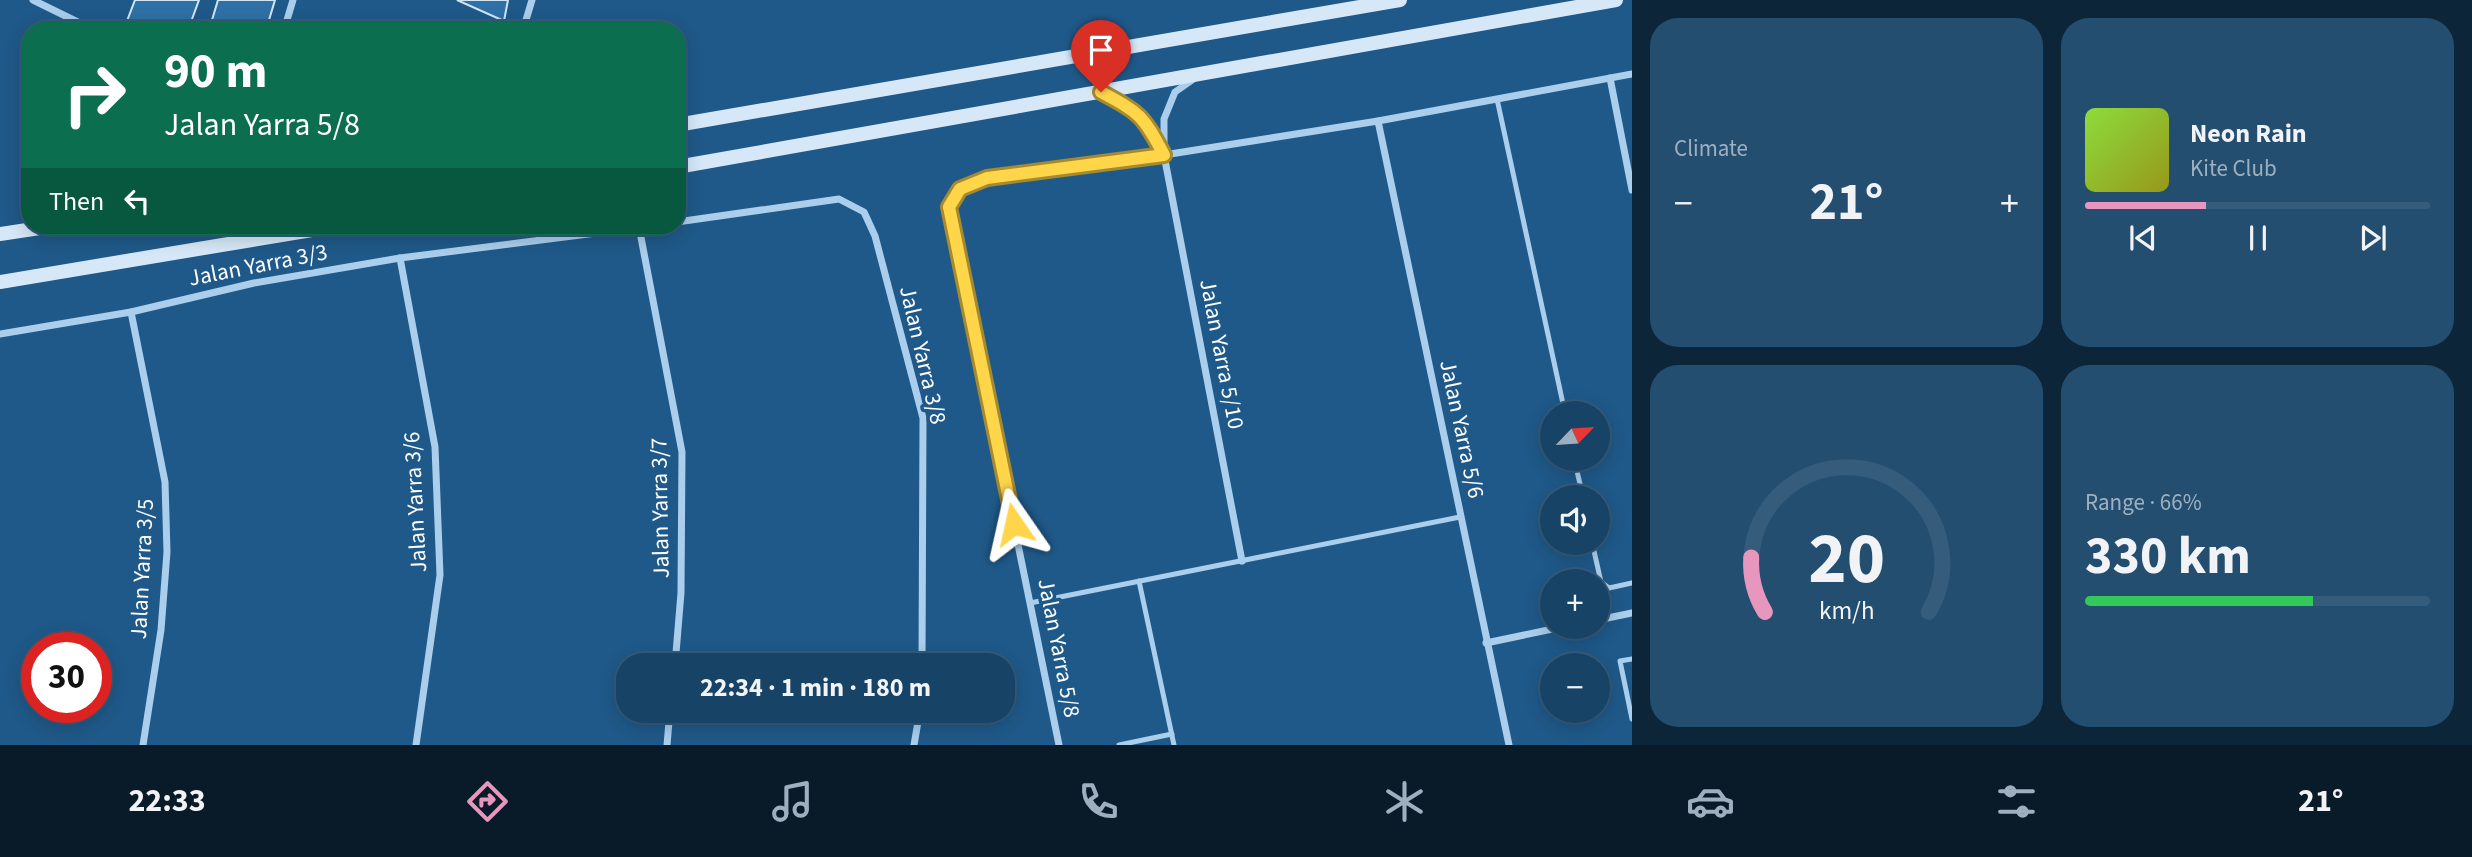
<!DOCTYPE html>
<meta charset="utf-8">
<style>
body{margin:0;font-family:"Source Sans 3",sans-serif;background:#244e70;color:#f1f3f6;height:100vh;display:flex;flex-direction:column;font-size:26px;white-space:nowrap}
*{box-sizing:border-box;margin:0}
p{font-size:23px;color:#9eb0c0}
.icon{flex:none;width:38px;height:38px;fill:none;stroke:currentColor;stroke-width:2;stroke-linecap:round;stroke-linejoin:round}
.map{position:relative;flex:1;overflow:hidden}
.panel{display:flex;flex-direction:column;gap:18px;padding:18px;background:#0d2539;width:840px}
.panel>*{flex:none}
.banner{position:absolute;left:21px;top:21px;width:665px;height:214px;border-radius:28px;box-shadow:0 4px 18px #0003,0 0 0 2px #365c7b;background:#0b6e4f;color:#fff;overflow:hidden}
.needle{width:46px;rotate:65deg}
.fabs{position:absolute;left:1540px;top:401px;display:grid;gap:14px}
.fabs a{display:grid;place-items:center;width:70px;height:70px;border-radius:50%;background:#174367;box-shadow:0 4px 18px #0003,0 0 0 2px #365c7b;font-size:35px}
.speed{position:absolute;left:21px;top:632px;display:flex;gap:14px;font-size:35px;font-weight:700;text-align:center}
.speed>*{display:grid;place-content:center;width:91px;height:91px;border-radius:50%;background:#174367;box-shadow:0 4px 18px #0003,0 0 0 2px #365c7b;line-height:1}
.speed .limit{border:10px solid #d22;background:#fff;color:#111}
.pin{position:absolute;display:grid;place-items:center;width:60px;height:60px;color:#fff;margin:-72px -30px;border-radius:50% 50% 50% 0;rotate:-45deg;box-shadow:0 0 7px #0007}
.pin .icon{rotate:45deg}
.me{position:absolute;width:77px;margin:-38px;rotate:349deg;stroke-linejoin:round;filter:drop-shadow(0 0 5px #0008)}
.turn{display:flex;align-items:center;gap:24px;height:147px;padding:0 28px;font-size:32px}
.turn .icon{width:91px;height:91px;stroke-width:2.5}
.turn b{display:block;font-size:49px;line-height:60px}
.then{display:flex;align-items:center;height:66px;padding:0 28px;background:#0003;gap:14px;font-size:26px}
.big{font-size:52px;font-weight:700;line-height:1.1}
.panel .tile{flex:1;display:flex;flex-direction:column;justify-content:center;gap:10px;min-width:0;padding:0 24px;border-radius:28px;background:#244e70}
.panel .dial{align-items:center;gap:0}
.dial svg{height:182px;overflow:visible;fill:none;stroke:#365c7b;stroke-width:7;stroke-linecap:round;text-anchor:middle}
.dial text{fill:#f1f3f6;stroke:none}
.song{display:flex;align-items:center;gap:21px}
.cover{width:84px;height:84px;border-radius:10px;background:linear-gradient(135deg,hsl(90 70% 55%),hsl(60 70% 35%))}
.played{height:7px;border-radius:4px;background:linear-gradient(90deg,#e797bd 35%,#365c7b 35%)}
.keys{display:flex;justify-content:space-around;direction:ltr}
.heat{display:flex;justify-content:space-between;align-items:center;font-size:38px;direction:ltr}
.charge{height:10px;border-radius:5px;background:linear-gradient(90deg,#34c759 66%,#365c7b 0)}
.panel .tiles{flex:1;display:grid;gap:18px;grid-template-columns:repeat(2,1fr)}
.trip{position:absolute;left:616px;top:653px;width:399px;height:70px;border-radius:28px;background:#174367;box-shadow:0 4px 18px #0003,0 0 0 2px #365c7b;font-weight:700;line-height:70px;text-align:center}
.tabs{display:flex;height:112px;justify-content:space-around;align-items:center;background:#091b29;color:#9eb0c0}
.tabs .icon{width:49px;height:49px}
.tabs .selected{color:#e797bd}
.tabs b{font-size:32px;color:#f1f3f6}
main{display:flex;flex:1;min-height:0}
.map>svg:first-child{display:block}
.building{fill:#2f71a6;stroke:#cfe6f8;stroke-width:2}
.lines{fill:none;stroke-linecap:round;stroke-linejoin:round}
.lane{stroke:#aaceeb;stroke-width:5}
.street{stroke:#aaceeb;stroke-width:7}
.secondary{stroke:#d6e8f8;stroke-width:14}
.route-casing{stroke:#a68a30;stroke-width:18}
.route{stroke:#ffd54a;stroke-width:12}
.labels{text-anchor:middle;dominant-baseline:central;stroke-width:7;stroke-linejoin:round;paint-order:stroke}
.street-label{font-size:23px;fill:#fff;stroke:#1f5989}
</style>
<main>
<div class="map">
<svg width="1632" height="745" viewBox="0 0 1632 745">
<rect width="100%" height="100%" fill="#1f5989"/>
<g class="building">
<polygon points="135,0 199,0 188,30 150,30 127,21"/>
<polygon points="218,0 275,0 266,30 209,30"/>
<polygon points="457,0 508,0 504,21"/>
</g>
<g class="lines">
<g class="lane">
<polyline points="1497,99 1565,413"/>
<polyline points="1574,458 1583,497"/>
<polyline points="1592,542 1601,582 1609,588 1632,583"/>
<polyline points="1139,581 1174,745"/>
<polyline points="1030,603 1460,517"/>
<polyline points="1632,659 1620,661 1632,719"/>
<polyline points="1119,745 1172,734"/>
</g>
<g class="street">
<polyline points="33,0 94,30"/>
<polyline points="284,30 293,0"/>
<polyline points="523,30 532,0"/>
<polyline points="1195,78 1175,92 1164,119 1164,155 1242,561"/>
<polyline points="1610,78 1632,190"/>
<path d="M1103 93C1141 113 1143 116 1164 154"/>
<polyline points="1378,121 1509,745"/>
<polyline points="677,222 839,199 864,212 875,236 923,418 922,665"/>
<polyline points="639,227 682,452 681,593 675,665"/>
<polyline points="400,258 435,447 440,575 416,745"/>
<polyline points="131,312 165,482 167,552 161,630 143,745"/>
<polyline points="0,334 131,312 254,283 400,258 651,226"/>
<polyline points="1598,620 1632,613"/>
<polyline points="1486,643 1567,626"/>
<polyline points="667,745 670,710"/>
<polyline points="914,745 920,710"/>
<polyline points="1059,745 949,207 960,189 987,178 1164,155 1378,121 1632,74"/>
</g>
<g class="secondary">
<polyline points="677,125 1400,0"/>
<polyline points="677,167 1616,0"/>
<polyline points="0,234 53,226"/>
<polyline points="0,282 336,226"/>
</g>
</g>
<g class="lines">
<g class="route-casing">
<path id="route" d="M1014 524 949 207 960 189 987 178 1164 155C1143 115 1140 113 1101 92"/>
</g>
<use href="#route" class="route"/>
</g>
<g class="labels">
<g class="street-label">
<text transform="translate(258 265) rotate(-11)">Jalan Yarra 3/3</text>
<text transform="translate(1222 354) rotate(79)">Jalan Yarra 5/10</text>
<text transform="translate(923 355) rotate(77)">Jalan Yarra 3/8</text>
<text transform="translate(1462 429) rotate(78)">Jalan Yarra 5/6</text>
<text transform="translate(415 502) rotate(-93)">Jalan Yarra 3/6</text>
<text transform="translate(660 508) rotate(-91)">Jalan Yarra 3/7</text>
<text transform="translate(142 569) rotate(-87)">Jalan Yarra 3/5</text>
<text transform="translate(1059 648) rotate(79)">Jalan Yarra 5/8</text>
</g>
</g>
</svg>
<div class="fabs">
<a><svg class="needle" viewBox="-14 -14 28 28"><path d="M0-13l5 13h-10z" fill="#e53935"/><path d="M0 13l5-13h-10z" fill="#9eb0c0"/></svg></a>
<a><svg class="icon" aria-label="sound" viewBox="0 0 24 24"><path d="M4 9h4l5-4v14l-5-4H4zM17 9q2 3 0 6"/></svg></a>
<a>+</a>
<a>−</a>
</div>
<div class="speed"><div class="limit">30</div></div>
<div class="pin" style="left:1101px;top:92px;background:#d93025"><svg class="icon" aria-label="arrive" viewBox="0 0 24 24"><path d="M6 21V4h12l-3 4 3 4H6"/></svg></div>
<svg class="me" style="left:1014px;top:524px" viewBox="-20 -20 40 40"><path d="M0-17L14 15 0 8-14 15z" fill="#ffd54a" stroke="#fff" stroke-width="4"/></svg>
<div class="trip">22:34 · 1 min · 180 m</div>
<div class="banner">
<div class="turn"><svg class="icon" aria-label="right" viewBox="0 0 24 24"><path d="M7 20v-9h11M14 6l5 5-5 5"/></svg><div><b>90 m</b>Jalan Yarra 5/8</div></div>
<div class="then">Then<svg class="icon" aria-label="left" viewBox="0 0 24 24"><path d="M17 20v-9H6M10 6l-5 5 5 5"/></svg></div>
</div>
</div>
<section class="panel">
<div class="tiles">
<div class="tile"><p>Climate</p>
<div class="heat"><a>−</a><b class="big">21°</b><a>+</a></div>
</div>
<div class="tile">
<div class="song"><i class="cover"></i><div><b>Neon Rain</b><p>Kite Club</p></div></div>
<div class="played"></div>
<div class="keys"><svg class="icon" aria-label="previous" viewBox="0 0 24 24"><path d="M18 5L8 12l10 7zM5 5v14"/></svg><svg class="icon" aria-label="pause" viewBox="0 0 24 24"><path d="M8 5v14M16 5v14"/></svg><svg class="icon" aria-label="next" viewBox="0 0 24 24"><path d="M6 5l10 7-10 7zM19 5v14"/></svg></div>
</div>
<div class="tile dial"><svg viewBox="0 0 100 80">
<path d="M14 69A42 42 0 1 1 86 69"/>
<path d="M14 69A42 42 0 0 1 8 45" stroke="#e797bd"/>
<text x="50" y="56" font-size="32" font-weight="700">20</text>
<text x="50" y="72" font-size="11">km/h</text>
</svg></div>
<div class="tile"><p>Range · 66%</p><b class="big">330 km</b><div class="charge"></div></div>
</div>
</section>
</main>
<nav class="tabs">
<b>22:33</b>
<svg class="icon selected" aria-label="directions" viewBox="0 0 24 24"><path d="M12 3l9 9-9 9-9-9zM9 14v-3h6M13 9l2 2-2 2"/></svg>
<svg class="icon" aria-label="music" viewBox="0 0 24 24"><path d="M9 18V5l10-2v13"/><circle cx="6" cy="18" r="3"/><circle cx="16" cy="16" r="3"/></svg>
<svg class="icon" aria-label="phone" viewBox="0 0 24 24"><path d="M5 4h4l2 5-3 2q2 4 5 5l2-3 5 2v4C11 20 4 13 5 4z"/></svg>
<svg class="icon" aria-label="climate" viewBox="0 0 24 24"><path d="M12 3v18M4 7l16 10M4 17L20 7"/></svg>
<svg class="icon" aria-label="car" viewBox="0 0 24 24"><path d="M5 17H2v-5l4-1 3-4h7l3 4 3 1v5h-3M9 17h6M6 11h13"/><circle cx="7" cy="17" r="2"/><circle cx="17" cy="17" r="2"/></svg>
<svg class="icon" aria-label="filters" viewBox="0 0 24 24"><path d="M4 7h16M4 17h16"/><circle cx="9" cy="7" r="2"/><circle cx="15" cy="17" r="2"/></svg>
<b>21°</b>
</nav>
